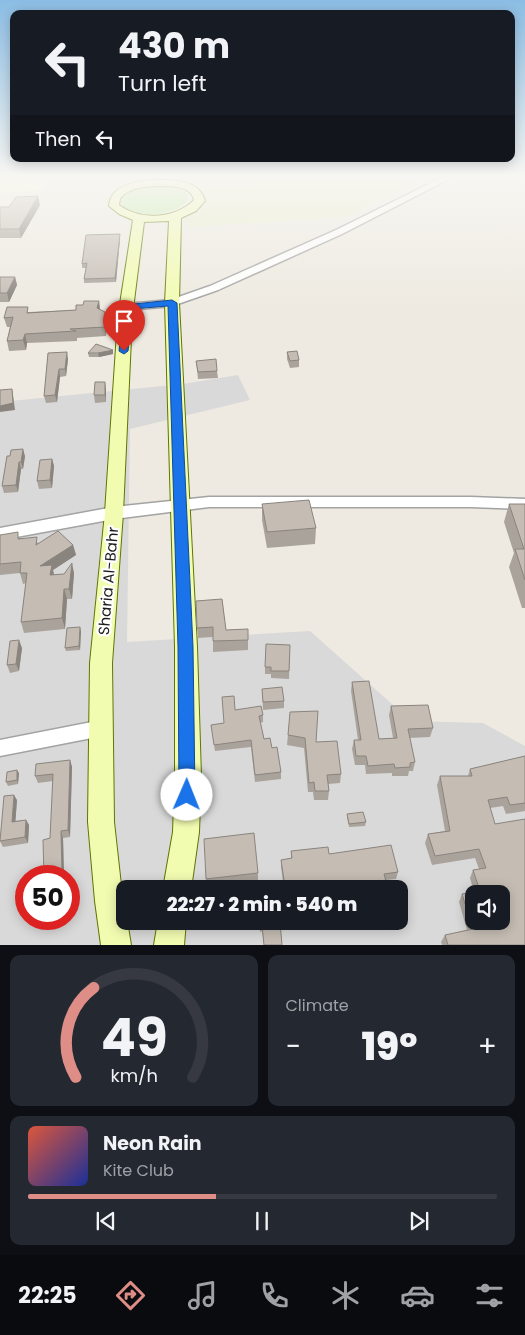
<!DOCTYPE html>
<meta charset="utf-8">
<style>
body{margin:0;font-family:Poppins,sans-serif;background:#242831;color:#f1f3f6;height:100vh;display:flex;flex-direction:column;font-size:19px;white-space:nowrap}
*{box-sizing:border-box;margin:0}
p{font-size:16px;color:#9ea1a6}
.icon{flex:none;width:28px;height:28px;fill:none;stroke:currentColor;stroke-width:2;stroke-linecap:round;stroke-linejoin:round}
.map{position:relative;height:945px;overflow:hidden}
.details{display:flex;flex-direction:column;gap:10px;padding:10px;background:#0d0f14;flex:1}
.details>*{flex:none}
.hud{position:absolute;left:10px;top:10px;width:505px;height:152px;border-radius:10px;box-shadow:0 2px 12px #0003;background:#171b24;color:#f1f3f6;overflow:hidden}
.fabs{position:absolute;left:465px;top:885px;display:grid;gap:10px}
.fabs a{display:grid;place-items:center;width:45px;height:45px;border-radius:10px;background:#171b24;box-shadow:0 2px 12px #0003;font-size:25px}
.speed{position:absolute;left:15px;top:865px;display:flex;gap:10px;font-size:25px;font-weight:700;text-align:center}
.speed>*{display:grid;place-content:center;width:65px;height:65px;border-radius:50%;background:#171b24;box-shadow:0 2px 12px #0003;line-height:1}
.speed .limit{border:8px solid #d22;background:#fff;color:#111}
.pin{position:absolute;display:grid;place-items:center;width:42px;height:42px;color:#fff;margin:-51px -21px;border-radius:50% 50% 50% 0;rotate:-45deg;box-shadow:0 0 5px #0007}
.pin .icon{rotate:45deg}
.me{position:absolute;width:55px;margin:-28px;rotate:1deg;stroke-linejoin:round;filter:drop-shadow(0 0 4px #0008)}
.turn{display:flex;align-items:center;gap:18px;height:105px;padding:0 25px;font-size:22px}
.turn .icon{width:65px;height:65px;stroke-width:2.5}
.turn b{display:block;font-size:35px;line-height:42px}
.then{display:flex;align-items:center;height:48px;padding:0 25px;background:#0003;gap:10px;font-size:19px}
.big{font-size:38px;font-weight:800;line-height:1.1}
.details .widget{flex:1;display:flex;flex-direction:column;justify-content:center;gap:8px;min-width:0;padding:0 18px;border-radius:10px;background:#242831}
.details .dial{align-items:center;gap:0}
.dial svg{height:130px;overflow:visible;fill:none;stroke:#363941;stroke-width:7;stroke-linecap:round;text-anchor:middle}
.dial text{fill:#f1f3f6;stroke:none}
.song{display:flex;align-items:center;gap:15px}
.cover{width:60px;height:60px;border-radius:8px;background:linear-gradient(135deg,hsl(10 70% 55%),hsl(230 70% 35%))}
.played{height:5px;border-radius:2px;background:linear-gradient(90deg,#de8d87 40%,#363941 40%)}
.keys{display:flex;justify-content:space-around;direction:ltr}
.heat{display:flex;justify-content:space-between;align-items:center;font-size:28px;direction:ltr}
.details .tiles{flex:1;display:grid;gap:10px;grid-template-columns:1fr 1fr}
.widget:last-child{grid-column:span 2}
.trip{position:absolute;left:116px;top:880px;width:292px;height:50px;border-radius:10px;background:#171b24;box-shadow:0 2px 12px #0003;font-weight:800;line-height:50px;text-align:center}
.tab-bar{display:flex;height:80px;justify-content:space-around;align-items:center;background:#090b0e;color:#9ea1a6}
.tab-bar .icon{width:35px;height:35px}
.tab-bar .selected{color:#de8d87}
.tab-bar b{font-size:22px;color:#f1f3f6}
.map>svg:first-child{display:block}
.residential{fill:#dad9d9;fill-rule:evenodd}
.education{fill:#fcffd8}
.farmland{fill:#e8eecb}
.grass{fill:#c1eba4}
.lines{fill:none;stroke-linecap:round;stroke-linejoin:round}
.minor-casing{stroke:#a3a3a3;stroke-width:3}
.tertiary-casing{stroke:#a3a3a3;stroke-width:3}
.secondary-casing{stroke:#5f7501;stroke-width:2}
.minor{fill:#fff;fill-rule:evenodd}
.tertiary{fill:#fff;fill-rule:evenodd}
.secondary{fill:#f2fcb1;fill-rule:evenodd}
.wall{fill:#a9a39b}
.shaded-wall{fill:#8a847e}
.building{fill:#c5bdb4;stroke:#8a847e;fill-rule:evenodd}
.route{fill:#1a73e8;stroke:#114b97}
.labels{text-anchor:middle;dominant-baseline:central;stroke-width:4.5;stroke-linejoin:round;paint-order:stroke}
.street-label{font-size:15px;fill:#1c1c1c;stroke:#fff}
</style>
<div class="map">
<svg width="525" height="945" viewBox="0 0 525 945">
<rect width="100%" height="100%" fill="#eeeae1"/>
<path class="residential" d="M238 375 250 400 130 429 127 642 310 631 411 721 483 723 525 746V945H0V402L183 384ZM26 876H69V919H26ZM125 889H400V921H125ZM474 894H501V921H474Z"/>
<polygon class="education" points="0,177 45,177 43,190 0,193"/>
<polygon class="farmland" points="187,177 426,177 343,217 189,227 185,218 204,209 208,199 201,190 186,182"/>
<path class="grass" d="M159 186 175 188 186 193 188 197 187 201C175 216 134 220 121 203L123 196 133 190Z"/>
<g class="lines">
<g class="minor-casing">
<polygon id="minor" points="102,720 108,722 111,728 108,734 102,736 0,756 0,740"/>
</g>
<g class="tertiary-casing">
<g id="tertiary">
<polygon points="443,177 453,177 342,234 218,290 172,306 127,310 121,307 127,304 170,300 210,286 336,230"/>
<polygon points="209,497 471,497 525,499 525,509 471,507 209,507 114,519 0,540 0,528 114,507"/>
</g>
</g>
<g class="secondary-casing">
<g id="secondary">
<path d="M160 180C177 180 200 181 205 201L196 211 181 218 179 303 197 647 201 777 199 832 191 889H163L173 832 175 777V647L165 303 169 221 144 222 132 317 123 513 112 663 114 822 125 921H127L131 945H101L95 901 88 822 90 663 105 513 118 317 133 220 119 214 109 206C111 182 141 181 160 180ZM166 186C177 187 191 187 194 200 175 219 141 221 119 205L120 199C129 186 151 186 166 186Z"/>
<polygon points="158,921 186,921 184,945 154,945"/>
</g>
</g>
<use href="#minor" class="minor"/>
<use href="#tertiary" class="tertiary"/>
<use href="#secondary" class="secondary"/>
</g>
<g class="wall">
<polygon points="40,205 21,238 0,238 0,207"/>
<polygon points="120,239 116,282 84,283 84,279 86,268 82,268 82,264"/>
<polygon points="0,277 15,277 17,285 9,302 0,302"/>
<polygon points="99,301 100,309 107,322 106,336 77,338 77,341 27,343 26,350 9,351 7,341 10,327 7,327 4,318 29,312 76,310"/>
<polygon points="287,352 299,360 299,367 290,368 287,359"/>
<polygon points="48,353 68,359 66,376 60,377 57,402 46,403 44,396"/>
<polygon points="88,353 113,354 99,357 89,357"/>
<polygon points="196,361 217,371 218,378 198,379"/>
<polygon points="106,389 106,402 95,403 94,395"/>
<polygon points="7,456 25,456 23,469 21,469 18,492 4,493 2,486"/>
<polygon points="52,459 54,466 52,488 39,489 37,481"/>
<polygon points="262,504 316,528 315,544 267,548 262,520"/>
<polygon points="509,504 525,504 525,608 522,608 509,567 514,553 504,522"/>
<polygon points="0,535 20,538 39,543 73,545 76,555 53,570 54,575 74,573 72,599 67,599 65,629 24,633 21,622 26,583 23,584 20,573 0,575"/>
<polygon points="222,599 226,630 248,629 248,650 213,652 213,637 198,638 197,628"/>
<polygon points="81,631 80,650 66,651 65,648"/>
<polygon points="290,645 289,679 271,678 271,674 265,674 265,667"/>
<polygon points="22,648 19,671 10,673 7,665"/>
<polygon points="352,682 379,739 393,738 389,715 391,706 433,728 430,737 409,738 415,762 413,771 409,771 408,776 392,776 392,773 366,774 365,765 355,765 352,749 354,740 358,740 351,691"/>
<polygon points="262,689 284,701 284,708 263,710"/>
<polygon points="235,710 263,715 263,722 260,723 264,739 272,748 281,772 281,779 255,782 251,747 215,751 211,725 224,723"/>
<polygon points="290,712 316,742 341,774 340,783 328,784 329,791 328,800 314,800 313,792 308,792 304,748 287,745"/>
<polygon points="525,756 525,811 506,814 503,806 490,808 525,945 442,945 441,942 445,935 467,930 459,902 462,894 474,892 470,878 473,870 479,869 475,858 432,865 425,843 428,834 445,831 437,785 440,776 468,776 470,769"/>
<polygon points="70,760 72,767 70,837 63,838 64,876 44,876 50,838 53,781 38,783 35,776"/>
<polygon points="19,773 18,784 8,786 6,782"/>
<polygon points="17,800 15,821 26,820 29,825 28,843 3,847 0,841"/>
<polygon points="347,814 366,822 365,826 349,827 347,817"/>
<polygon points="291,851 329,854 398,872 396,879 386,880 388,889 284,889 281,867 281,860 291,858"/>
<polygon points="258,873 258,883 208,888 206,879"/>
<rect x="221" y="921" width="11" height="4"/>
<polygon points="259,921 334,921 307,925 306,922 280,929 282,945 264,945 262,931 260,932"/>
</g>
<g class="shaded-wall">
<polygon points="38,196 40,205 21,238 19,229"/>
<polygon points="120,234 120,239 116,282 115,278"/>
<polygon points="15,277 17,285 9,302 7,293"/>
<polygon points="99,301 100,310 97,308"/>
<polygon points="105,312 107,322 106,336 105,327"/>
<polygon points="25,334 27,343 26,350 23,340"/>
<polygon points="113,350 113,354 99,357 98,353"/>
<polygon points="67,352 68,359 66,376 65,369"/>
<polygon points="59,369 60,377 57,402 55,395"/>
<polygon points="105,382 106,389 106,402 105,395"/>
<polygon points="12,389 13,395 15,410 0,412 0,406"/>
<polygon points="23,449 25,456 23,469 21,462"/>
<polygon points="52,459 54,466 52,488 50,480"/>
<polygon points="19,462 21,469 18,492 16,485"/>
<polygon points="73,545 76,555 53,570 54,575 53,586 40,566"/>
<polygon points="72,563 74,573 72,599 69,589"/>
<polygon points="64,589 67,599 65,629 62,618"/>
<polygon points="80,627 81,631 80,650 79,646"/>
<polygon points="19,640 22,648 19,671 16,664"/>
<polygon points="70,760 72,767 70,837 68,830"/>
<polygon points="17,770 19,773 18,784 17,780"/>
<polygon points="14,795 17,800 15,828 12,822"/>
<polygon points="26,820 29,825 28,843 25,837"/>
<polygon points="61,831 63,838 64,876 63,876 62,873"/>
<polygon points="283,921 306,921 279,929 280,922"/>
</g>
<g class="building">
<polygon points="38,196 19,229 0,229 0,207 9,207 16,197"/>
<polygon points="120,234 115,278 84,279 87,263 82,264 86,235"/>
<polygon points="0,277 15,277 7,293 0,293"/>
<polygon points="84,301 99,301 97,308 105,312 105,327 70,329 76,331 25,334 23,340 7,341 13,317 4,318 7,307 28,307 27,313 76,310 76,305 83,305"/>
<polygon points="96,344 113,350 98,353 88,353"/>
<polygon points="297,351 299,360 290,361 287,352"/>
<polygon points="67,352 65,369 59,369 55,395 44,396 48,353"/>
<polygon points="216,359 217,371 198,372 196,361"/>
<polygon points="95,382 105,382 105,395 94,395"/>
<polygon points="12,389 13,403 0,406 0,390"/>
<polygon points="23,449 21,462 19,462 16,485 2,486 7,456 10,456 11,450"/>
<polygon points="52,459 50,480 37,481 40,460"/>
<polygon points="309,500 316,528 267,532 262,504"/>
<polygon points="509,504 525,504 525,580 515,549 524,549"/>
<polygon points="58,531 73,545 40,566 52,565 50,575 64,574 72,563 69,589 64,589 62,618 21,622 27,573 20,573 21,562 0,564 0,535 18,532 18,539 37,537 36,545"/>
<polygon points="222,599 226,630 248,629 248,640 213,641 213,627 197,628 196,601"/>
<polygon points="80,627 79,646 65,648 67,628"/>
<polygon points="19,640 16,664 7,665 10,641"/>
<polygon points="266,644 290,645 289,671 271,671 271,667 265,667"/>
<polygon points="369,681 379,739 397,738 391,706 428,705 433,728 408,729 415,762 410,763 410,767 395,768 394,764 368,766 366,756 356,756 354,740 361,740 352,682"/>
<polygon points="282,687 284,701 263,702 262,689"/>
<polygon points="234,696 235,710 261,706 263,715 259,716 264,739 270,738 272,748 277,747 281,772 255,775 251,740 214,745 211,725 224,723 222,697"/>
<polygon points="318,711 316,742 337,741 341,774 327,775 329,791 315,791 314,782 309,783 305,738 288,735 290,712"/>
<path d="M525 756V803L510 805 507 797 488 800 495 824 525 819V945H448L445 935 473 929 462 894 480 891 473 870 486 868 479 849 435 856 428 834 450 831 440 776H472L470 769ZM474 894H501V921H474Z"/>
<polygon points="70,760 68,830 61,831 62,873 44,876 43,840 50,838 53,774 35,776 36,764"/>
<polygon points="17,770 17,780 6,782 7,772"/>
<polygon points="14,795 12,822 26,820 25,837 0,841 4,796"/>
<polygon points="363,812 366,822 349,824 347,814"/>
<polygon points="254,833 258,873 206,879 204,839"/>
<polygon points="391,845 398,872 384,874 388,889 303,889 302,885 285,887 281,860 292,858 291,851 328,847 329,854"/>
<polygon points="260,921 283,921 280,922 282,945 264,945 262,925 260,925"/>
</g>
<linearGradient id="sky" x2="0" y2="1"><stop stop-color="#8bbde4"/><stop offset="0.57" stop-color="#f7f6f2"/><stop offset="1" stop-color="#f7f6f2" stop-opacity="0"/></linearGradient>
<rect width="525" height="309" fill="url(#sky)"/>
<polygon class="route" points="172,300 177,303 193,647 195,795 193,801 187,803 181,801 179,795 178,647 168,306 132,309 128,351 124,354 119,351 124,305"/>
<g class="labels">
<g class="street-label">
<text transform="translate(108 581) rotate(-85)">Sharia Al-Bahr</text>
</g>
</g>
</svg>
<div class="fabs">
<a><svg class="icon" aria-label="sound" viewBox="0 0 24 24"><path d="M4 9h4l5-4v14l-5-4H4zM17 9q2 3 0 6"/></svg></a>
</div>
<div class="speed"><div class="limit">50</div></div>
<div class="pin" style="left:124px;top:351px;background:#d93025"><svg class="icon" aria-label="arrive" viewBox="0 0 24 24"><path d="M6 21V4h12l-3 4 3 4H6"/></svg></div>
<svg class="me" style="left:187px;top:795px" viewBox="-20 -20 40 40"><circle r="19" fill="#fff"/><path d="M0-13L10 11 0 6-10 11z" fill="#1a73e8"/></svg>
<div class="trip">22:27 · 2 min · 540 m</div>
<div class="hud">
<div class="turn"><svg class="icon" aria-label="left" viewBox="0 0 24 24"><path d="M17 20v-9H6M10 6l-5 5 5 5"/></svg><div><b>430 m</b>Turn left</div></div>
<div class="then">Then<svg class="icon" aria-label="left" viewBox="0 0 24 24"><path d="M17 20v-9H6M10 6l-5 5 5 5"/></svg></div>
</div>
</div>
<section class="details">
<div class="tiles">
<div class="widget dial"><svg viewBox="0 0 100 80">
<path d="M14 69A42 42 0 1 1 86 69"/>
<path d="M14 69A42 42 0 0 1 25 14" stroke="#de8d87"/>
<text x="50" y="56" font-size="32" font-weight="700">49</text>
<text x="50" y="72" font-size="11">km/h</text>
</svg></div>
<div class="widget"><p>Climate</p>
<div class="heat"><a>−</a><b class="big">19°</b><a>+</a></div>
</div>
<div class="widget">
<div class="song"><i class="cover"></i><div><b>Neon Rain</b><p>Kite Club</p></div></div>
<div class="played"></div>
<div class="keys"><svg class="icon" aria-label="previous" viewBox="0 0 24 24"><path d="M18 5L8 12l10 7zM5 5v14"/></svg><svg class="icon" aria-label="pause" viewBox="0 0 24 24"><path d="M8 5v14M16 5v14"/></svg><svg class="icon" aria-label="next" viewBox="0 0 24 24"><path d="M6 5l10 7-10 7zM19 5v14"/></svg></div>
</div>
</div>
</section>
<nav class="tab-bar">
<b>22:25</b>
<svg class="icon selected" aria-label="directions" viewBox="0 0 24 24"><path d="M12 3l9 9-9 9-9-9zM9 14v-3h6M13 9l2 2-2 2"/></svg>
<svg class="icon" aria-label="music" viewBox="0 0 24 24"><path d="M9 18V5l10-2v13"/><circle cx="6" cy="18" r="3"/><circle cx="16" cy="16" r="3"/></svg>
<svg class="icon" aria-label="phone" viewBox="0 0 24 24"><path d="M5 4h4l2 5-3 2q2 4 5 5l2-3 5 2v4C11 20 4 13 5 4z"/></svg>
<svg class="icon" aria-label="climate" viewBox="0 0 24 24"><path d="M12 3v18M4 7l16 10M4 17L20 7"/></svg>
<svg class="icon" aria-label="car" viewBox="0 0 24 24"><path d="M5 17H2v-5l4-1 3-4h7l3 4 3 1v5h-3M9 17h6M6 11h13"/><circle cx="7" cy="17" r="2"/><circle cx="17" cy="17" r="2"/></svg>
<svg class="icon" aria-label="filters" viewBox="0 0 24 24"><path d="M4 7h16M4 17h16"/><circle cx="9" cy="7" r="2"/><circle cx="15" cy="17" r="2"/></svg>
</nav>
